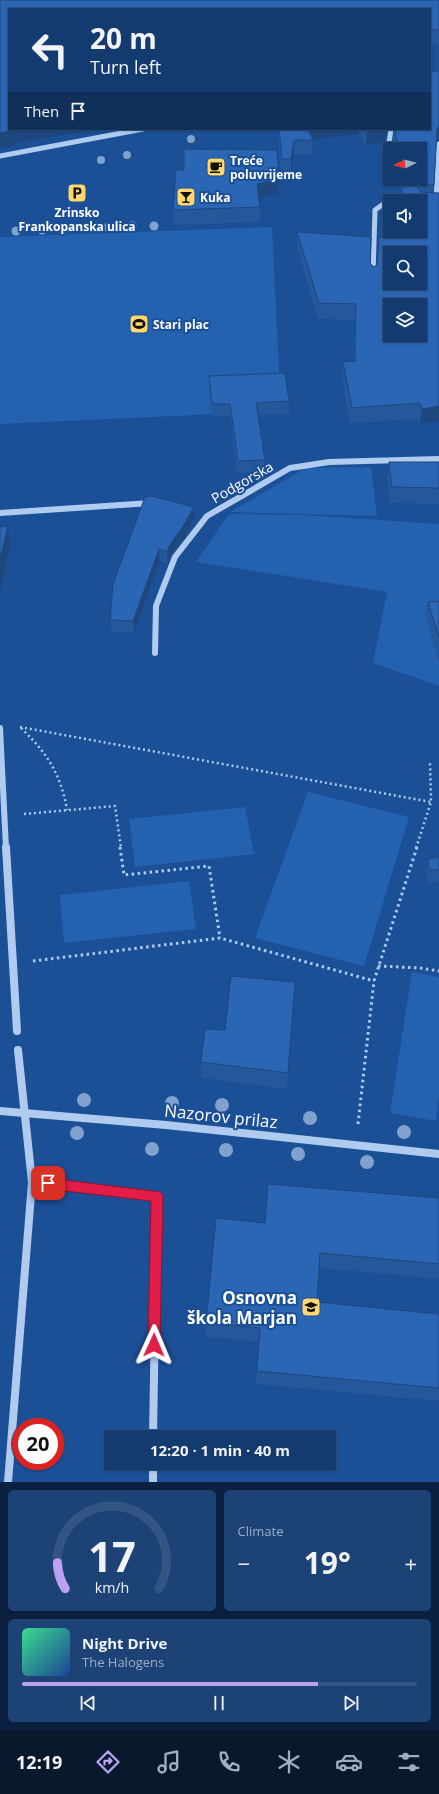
<!DOCTYPE html>
<meta charset="utf-8">
<style>
body{margin:0;font-family:"Open Sans",sans-serif;background:#1d4275;color:#f1f3f6;height:100vh;display:flex;flex-direction:column;font-size:15px;white-space:nowrap}
*{box-sizing:border-box;margin:0}
p{font-size:13px;color:#9dadc3}
.icon{flex:none;width:22px;height:22px;fill:none;stroke:currentColor;stroke-width:2;stroke-linecap:round;stroke-linejoin:round}
.map{position:relative;height:1482px;overflow:hidden}
.panel{display:flex;flex-direction:column;gap:8px;padding:8px;background:#0b203e;flex:1}
.panel>*{flex:none}
.hud{position:absolute;left:8px;top:8px;width:423px;height:122px;border-radius:0px;box-shadow:0 1px 3px #0004,0 0 0 1px #335583;background:#143b70;color:#f1f3f6;overflow:hidden}
.needle{width:26px;rotate:264deg}
.tools{position:absolute;left:383px;top:142px;display:grid;gap:8px}
.tools a{display:grid;place-items:center;width:44px;height:44px;border-radius:0px;background:#143b70;box-shadow:0 1px 3px #0004,0 0 0 1px #335583;font-size:20px}
.speed{position:absolute;left:12px;top:1418px;display:flex;gap:8px;font-size:20px;font-weight:700;text-align:center}
.speed>*{display:grid;place-content:center;width:52px;height:52px;border-radius:50%;background:#143b70;box-shadow:0 1px 3px #0004,0 0 0 1px #335583;line-height:1}
.speed .limit{border:6px solid #d22;background:#fff;color:#111}
.pin{position:absolute;display:grid;place-items:center;width:34px;height:34px;color:#fff;margin:-17px;border-radius:8px;box-shadow:0 2px 6px #0006}
.me{position:absolute;width:44px;margin:-22px;rotate:1deg;stroke-linejoin:round;filter:drop-shadow(0 0 3px #0008)}
.turn{display:flex;align-items:center;gap:14px;height:84px;padding:0 16px;font-size:18px}
.turn .icon{width:52px;height:52px;stroke-width:2.5}
.turn b{display:block;font-size:28px;line-height:34px}
.then{display:flex;align-items:center;height:38px;padding:0 16px;background:#0003;gap:8px;font-size:15px}
.big{font-size:30px;font-weight:700;line-height:1.1}
.panel .tile{flex:1;display:flex;flex-direction:column;justify-content:center;gap:6px;min-width:0;padding:0 14px;border-radius:6px;background:#1d4275}
.panel .dial{align-items:center;gap:0}
.dial svg{height:104px;overflow:visible;fill:none;stroke:#335583;stroke-width:7;stroke-linecap:round;text-anchor:middle}
.dial text{fill:#f1f3f6;stroke:none}
.song{display:flex;align-items:center;gap:12px}
.cover{width:48px;height:48px;border-radius:6px;background:linear-gradient(135deg,hsl(150 70% 55%),hsl(220 70% 35%))}
.played{height:4px;border-radius:2px;background:linear-gradient(90deg,#bca0f2 75%,#335583 75%)}
.keys{display:flex;justify-content:space-around;direction:ltr}
.heat{display:flex;justify-content:space-between;align-items:center;font-size:22px;direction:ltr}
.panel .tiles{flex:1;display:grid;gap:8px;grid-template-columns:1fr 1fr}
.tile:last-child{grid-column:span 2}
.trip{position:absolute;left:104px;top:1430px;width:232px;height:40px;border-radius:0px;background:#143b70;box-shadow:0 1px 3px #0004,0 0 0 1px #335583;font-weight:700;line-height:40px;text-align:center}
.tabs{display:flex;height:64px;justify-content:space-around;align-items:center;background:#08182d;color:#9dadc3}
.tabs .icon{width:28px;height:28px}
.tabs .current{color:#bca0f2}
.tabs b{font-size:18px;color:#f1f3f6}
.map>svg:first-child{display:block}
.green{fill:#2461af}
.lines{fill:none;stroke-linecap:round;stroke-linejoin:round}
.path-far1{stroke:#afcbf0;stroke-width:2.5;stroke-dasharray:2 3;stroke-linecap:butt}
.path{stroke:#afcbf0;stroke-width:3;stroke-dasharray:2.5 3.5;stroke-linecap:butt}
.minor-far2{stroke:#afcbf0;stroke-width:5}
.minor-far1{stroke:#afcbf0;stroke-width:6}
.minor{stroke:#afcbf0;stroke-width:8}
.tree{fill:#81a2ce}
.wall{fill:#25589b}
.shaded-wall{fill:#1e477e}
.building{fill:#2b66b4;stroke:#1e477e;fill-rule:evenodd}
.route{fill:#e11d48;stroke:#92132f}
.labels{text-anchor:middle;dominant-baseline:central;stroke-width:4;stroke-linejoin:round;paint-order:stroke}
.far-poi-label{font-size:12px;font-weight:bold;fill:#fff;stroke:#1b4f96;text-anchor:start}
.street-label{font-size:14px;fill:#fff;stroke:#1b4f96}
.near-street-label{font-size:17px;fill:#fff;stroke:#1b4f96}
.near-poi-label{font-size:17px;font-weight:bold;fill:#fff;stroke:#1b4f96;text-anchor:end}
</style>
<div class="map">
<svg width="439" height="1482" viewBox="0 0 439 1482">
<rect width="100%" height="100%" fill="#1b4f96"/>
<g class="green">
<polygon points="272,227 281,411 0,424 0,237"/>
<polygon points="371,467 377,516 230,512 306,468"/>
<polygon points="229,514 305,515 439,524 439,686 373,663 387,592 196,562"/>
<polygon points="308,792 409,817 364,966 255,938"/>
<polygon points="245,807 254,854 135,867 129,819"/>
<polygon points="189,881 196,929 64,943 60,895"/>
<polygon points="412,972 439,977 439,1095 436,1121 390,1113"/>
</g>
<g class="lines">
<g class="path-far1">
<polyline points="20,727 431,802"/>
<path d="M21 728C47 753 61 774 67 810"/>
<polyline points="24,814 115,806 121,848"/>
<polyline points="416,848 431,802 430,762"/>
</g>
<g class="path">
<polyline points="120,847 124,875 209,866 220,938"/>
<polyline points="33,961 220,938 374,981"/>
<polyline points="378,966 420,968 439,971"/>
<polyline points="358,1124 374,981 417,847"/>
</g>
<g class="minor-far2">
<polyline points="389,143 391,129"/>
<polyline points="0,156 143,129"/>
<polyline points="436,201 439,144"/>
<polyline points="373,275 375,210 382,205 390,203"/>
</g>
<g class="minor-far1">
<polyline points="0,513 151,503"/>
<polyline points="155,653 156,606 175,557 207,516 290,468 329,462 439,459"/>
<polyline points="0,728 6,848"/>
</g>
<g class="minor">
<polyline points="6,847 17,1031"/>
<polyline points="0,1111 166,1125 439,1154"/>
<polyline points="32,1182 157,1196 153,1437"/>
<polyline points="153,1463 153,1482"/>
<polyline points="8,1482 32,1182 18,1050"/>
</g>
</g>
<g class="tree">
<circle cx="191" cy="139" r="4"/>
<circle cx="127" cy="155" r="4"/>
<circle cx="101" cy="160" r="4"/>
<circle cx="132" cy="226" r="4.5"/>
<circle cx="154" cy="226" r="4.5"/>
<circle cx="89" cy="227" r="4.5"/>
<circle cx="108" cy="227" r="4.5"/>
<circle cx="64" cy="229" r="4.5"/>
<circle cx="42" cy="230" r="4.5"/>
<circle cx="16" cy="231" r="4.5"/>
<circle cx="84" cy="1100" r="7"/>
<circle cx="172" cy="1103" r="7"/>
<circle cx="222" cy="1105" r="7"/>
<circle cx="310" cy="1118" r="7"/>
<circle cx="404" cy="1132" r="7"/>
<circle cx="77" cy="1133" r="7"/>
<circle cx="152" cy="1149" r="7"/>
<circle cx="226" cy="1150" r="7"/>
<circle cx="298" cy="1154" r="7"/>
<circle cx="367" cy="1162" r="7"/>
</g>
<g class="wall">
<polygon points="0,0 439,0 439,45 430,44 430,9 9,9 102,129 16,143 16,145"/>
<polygon points="431,71 439,71 439,140 436,143 433,192 439,421 420,424 418,419 350,423 342,378 343,362 354,361 355,320 318,319 297,247 297,232 370,263 374,267 377,265 379,237 398,238 402,197 399,179 420,179 420,149 395,149 393,140 394,129 430,129"/>
<polygon points="277,129 387,129 385,142 366,145 359,134 313,139 312,155 294,155 291,174 281,174"/>
<polygon points="279,179 278,194 259,198 260,207 260,222 174,225 173,210"/>
<polygon points="209,376 289,401 289,414 258,415 265,460 264,472 237,473 230,416 212,417 209,388"/>
<polygon points="389,462 439,462 439,504 390,503 387,478"/>
<polygon points="194,507 194,519 183,539 171,554 168,563 160,561 134,633 111,632 110,620 113,584"/>
<polygon points="439,601 439,662 426,618 428,602"/>
<polygon points="439,857 439,882 427,883 426,872 428,859"/>
<polygon points="295,982 287,1089 201,1078 201,1062 225,1030"/>
<polygon points="439,1198 439,1279 319,1268 317,1302 439,1314 439,1401 256,1384 259,1342 206,1337 206,1323 265,1223"/>
</g>
<g class="shaded-wall">
<polygon points="439,126 439,140 435,143 437,129"/>
<polygon points="15,129 102,129 16,143"/>
<polygon points="306,129 359,129 359,134 310,140"/>
<polygon points="371,129 387,129 385,142 366,145 367,130"/>
<polygon points="15,130 16,145 0,148 0,133"/>
<polygon points="294,140 294,155 291,174 291,159"/>
<polygon points="279,179 278,194 256,199 257,184"/>
<polygon points="439,406 439,421 420,424 422,409"/>
<polygon points="194,507 194,519 183,539 171,554 168,563 167,552 171,543"/>
<polygon points="8,526 10,546 0,593 0,560"/>
<polygon points="159,549 160,561 134,633 133,621"/>
</g>
<g class="building">
<polygon points="0,0 439,0 439,30 430,30 430,9 9,9 9,129 15,129 15,130 0,133"/>
<path d="M430 71H439V126L437 129 434 185H419L418 189 421 192 439 193V406L422 409 420 403 352 408 343 362 355 361 356 304 319 303 297 232 371 237 370 263 374 267 377 265 379 237 398 238V231H420V201H401L403 182V179H420V149H398L395 129H430ZM390 253H420V283H390ZM390 305H420V335H390Z"/>
<polygon points="279,129 308,129 313,140 294,140 291,159 282,159"/>
<polygon points="184,149 277,150 279,179 257,184 260,207 173,210 176,170 184,170"/>
<polygon points="285,373 289,401 256,403 265,460 238,461 230,404 212,404 209,376"/>
<polygon points="389,462 439,462 439,488 392,487"/>
<polygon points="151,496 194,507 182,528 171,543 167,552 159,549 133,621 110,620 113,584 145,497"/>
<polygon points="8,526 0,560 0,527"/>
<polygon points="439,601 439,638 428,602"/>
<polygon points="439,857 439,870 429,870 428,859"/>
<polygon points="231,976 295,982 288,1073 201,1062 205,1029 225,1030"/>
<polygon points="268,1184 439,1198 439,1264 320,1253 317,1302 439,1314 439,1388 257,1371 260,1328 206,1323 216,1218 265,1223"/>
</g>
<polygon class="route" points="48,1178 161,1192 163,1196 160,1345 158,1349 154,1351 150,1349 148,1345 151,1201 48,1189 44,1187 42,1183 44,1180"/>
<defs>
<g id="cafe-square" transform="scale(1)"><rect x="-9" y="-9" width="18" height="18" rx="4" fill="#ffd76d" stroke="#1b4f96"/><path d="M-5.5-4.5H6V0H3Q3 3.5 0 3.5H-2.5Q-5.5 3.5-5.5 0ZM3-3.2v2h1.7v-2ZM-6 4.5H4V6H-6Z" fill="#111"/></g>
<g id="parking-square" transform="scale(1)"><rect x="-9" y="-9" width="18" height="18" rx="4" fill="#ffd76d" stroke="#1b4f96"/><path d="M-3.5-5.5H1a3.5 3.5 0 0 1 0 7H-1V5.5H-3.5ZM-1-3.4V-.6H.8a1.4 1.4 0 0 0 0-2.8Z" fill="#111"/></g>
<g id="bar-square" transform="scale(1)"><rect x="-9" y="-9" width="18" height="18" rx="4" fill="#ffd76d" stroke="#1b4f96"/><path d="M-6-5H6L.8 .8V4.5H3.5V6h-7V4.5H-.8V.8Z" fill="#111"/></g>
<g id="stadium-square" transform="scale(1)"><rect x="-9" y="-9" width="18" height="18" rx="4" fill="#ffd76d" stroke="#1b4f96"/><path d="M0-5a6.5 5 0 1 0 0 10a6.5 5 0 1 0 0-10ZM-3.5-1.8h7v3.6h-7Z" fill="#111"/></g>
<g id="school-square" transform="scale(1)"><rect x="-9" y="-9" width="18" height="18" rx="4" fill="#ffd76d" stroke="#1b4f96"/><path d="M0-5L7-2L0 1L-7-2ZM-4 1L0 2.5L4 1V4Q0 6-4 4Z" fill="#111"/></g>
</defs>
<g fill-rule="evenodd">
<use href="#cafe-square" x="216" y="167"/>
<use href="#parking-square" x="77" y="193"/>
<use href="#bar-square" x="186" y="197"/>
<use href="#stadium-square" x="139" y="324"/>
<use href="#school-square" x="311" y="1307"/>
</g>
<g class="labels">
<g class="far-poi-label">
<text x="230" y="160">Treće<tspan x="230" dy="14">poluvrijeme</tspan></text>
<text x="200" y="197">Kuka</text>
<text x="77" y="212" text-anchor="middle">Zrinsko<tspan x="77" dy="14">Frankopanska ulica</tspan></text>
<text x="153" y="324">Stari plac</text>
</g>
<g class="street-label">
<text transform="translate(242 482) rotate(-30)">Podgorska</text>
</g>
<g class="near-street-label">
<text transform="translate(221 1116) rotate(6)">Nazorov prilaz</text>
</g>
<g class="near-poi-label">
<text x="297" y="1297">Osnovna<tspan x="297" dy="20">škola Marjan</tspan></text>
</g>
</g>
</svg>
<div class="tools">
<a><svg class="needle" viewBox="-14 -14 28 28"><path d="M0-13l5 13h-10z" fill="#e53935"/><path d="M0 13l5-13h-10z" fill="#9dadc3"/></svg></a>
<a><svg class="icon" aria-label="sound" viewBox="0 0 24 24"><path d="M4 9h4l5-4v14l-5-4H4zM17 9q2 3 0 6"/></svg></a>
<a><svg class="icon" aria-label="search" viewBox="0 0 24 24"><circle cx="10" cy="10" r="6"/><path d="M15 15l6 6"/></svg></a>
<a><svg class="icon" aria-label="layers" viewBox="0 0 24 24"><path d="M12 4l9 5-9 5-9-5zM3 14l9 5 9-5"/></svg></a>
</div>
<div class="speed"><div class="limit">20</div></div>
<div class="pin" style="left:48px;top:1183px;background:#d93025"><svg class="icon" aria-label="arrive" viewBox="0 0 24 24"><path d="M6 21V4h12l-3 4 3 4H6"/></svg></div>
<svg class="me" style="left:154px;top:1345px" viewBox="-20 -20 40 40"><path d="M0-17L14 15 0 8-14 15z" fill="#e11d48" stroke="#fff" stroke-width="4"/></svg>
<div class="trip">12:20 · 1 min · 40 m</div>
<div class="hud">
<div class="turn"><svg class="icon" aria-label="left" viewBox="0 0 24 24"><path d="M17 20v-9H6M10 6l-5 5 5 5"/></svg><div><b>20 m</b>Turn left</div></div>
<div class="then">Then<svg class="icon" aria-label="arrive" viewBox="0 0 24 24"><path d="M6 21V4h12l-3 4 3 4H6"/></svg></div>
</div>
</div>
<section class="panel">
<div class="tiles">
<div class="tile dial"><svg viewBox="0 0 100 80">
<path d="M14 69A42 42 0 1 1 86 69"/>
<path d="M14 69A42 42 0 0 1 8 49" stroke="#bca0f2"/>
<text x="50" y="56" font-size="32" font-weight="700">17</text>
<text x="50" y="72" font-size="11">km/h</text>
</svg></div>
<div class="tile"><p>Climate</p>
<div class="heat"><a>−</a><b class="big">19°</b><a>+</a></div>
</div>
<div class="tile">
<div class="song"><i class="cover"></i><div><b>Night Drive</b><p>The Halogens</p></div></div>
<div class="played"></div>
<div class="keys"><svg class="icon" aria-label="previous" viewBox="0 0 24 24"><path d="M18 5L8 12l10 7zM5 5v14"/></svg><svg class="icon" aria-label="pause" viewBox="0 0 24 24"><path d="M8 5v14M16 5v14"/></svg><svg class="icon" aria-label="next" viewBox="0 0 24 24"><path d="M6 5l10 7-10 7zM19 5v14"/></svg></div>
</div>
</div>
</section>
<nav class="tabs">
<b>12:19</b>
<svg class="icon current" aria-label="directions" viewBox="0 0 24 24"><path d="M12 3l9 9-9 9-9-9zM9 14v-3h6M13 9l2 2-2 2"/></svg>
<svg class="icon" aria-label="music" viewBox="0 0 24 24"><path d="M9 18V5l10-2v13"/><circle cx="6" cy="18" r="3"/><circle cx="16" cy="16" r="3"/></svg>
<svg class="icon" aria-label="phone" viewBox="0 0 24 24"><path d="M5 4h4l2 5-3 2q2 4 5 5l2-3 5 2v4C11 20 4 13 5 4z"/></svg>
<svg class="icon" aria-label="climate" viewBox="0 0 24 24"><path d="M12 3v18M4 7l16 10M4 17L20 7"/></svg>
<svg class="icon" aria-label="car" viewBox="0 0 24 24"><path d="M5 17H2v-5l4-1 3-4h7l3 4 3 1v5h-3M9 17h6M6 11h13"/><circle cx="7" cy="17" r="2"/><circle cx="17" cy="17" r="2"/></svg>
<svg class="icon" aria-label="filters" viewBox="0 0 24 24"><path d="M4 7h16M4 17h16"/><circle cx="9" cy="7" r="2"/><circle cx="15" cy="17" r="2"/></svg>
</nav>
